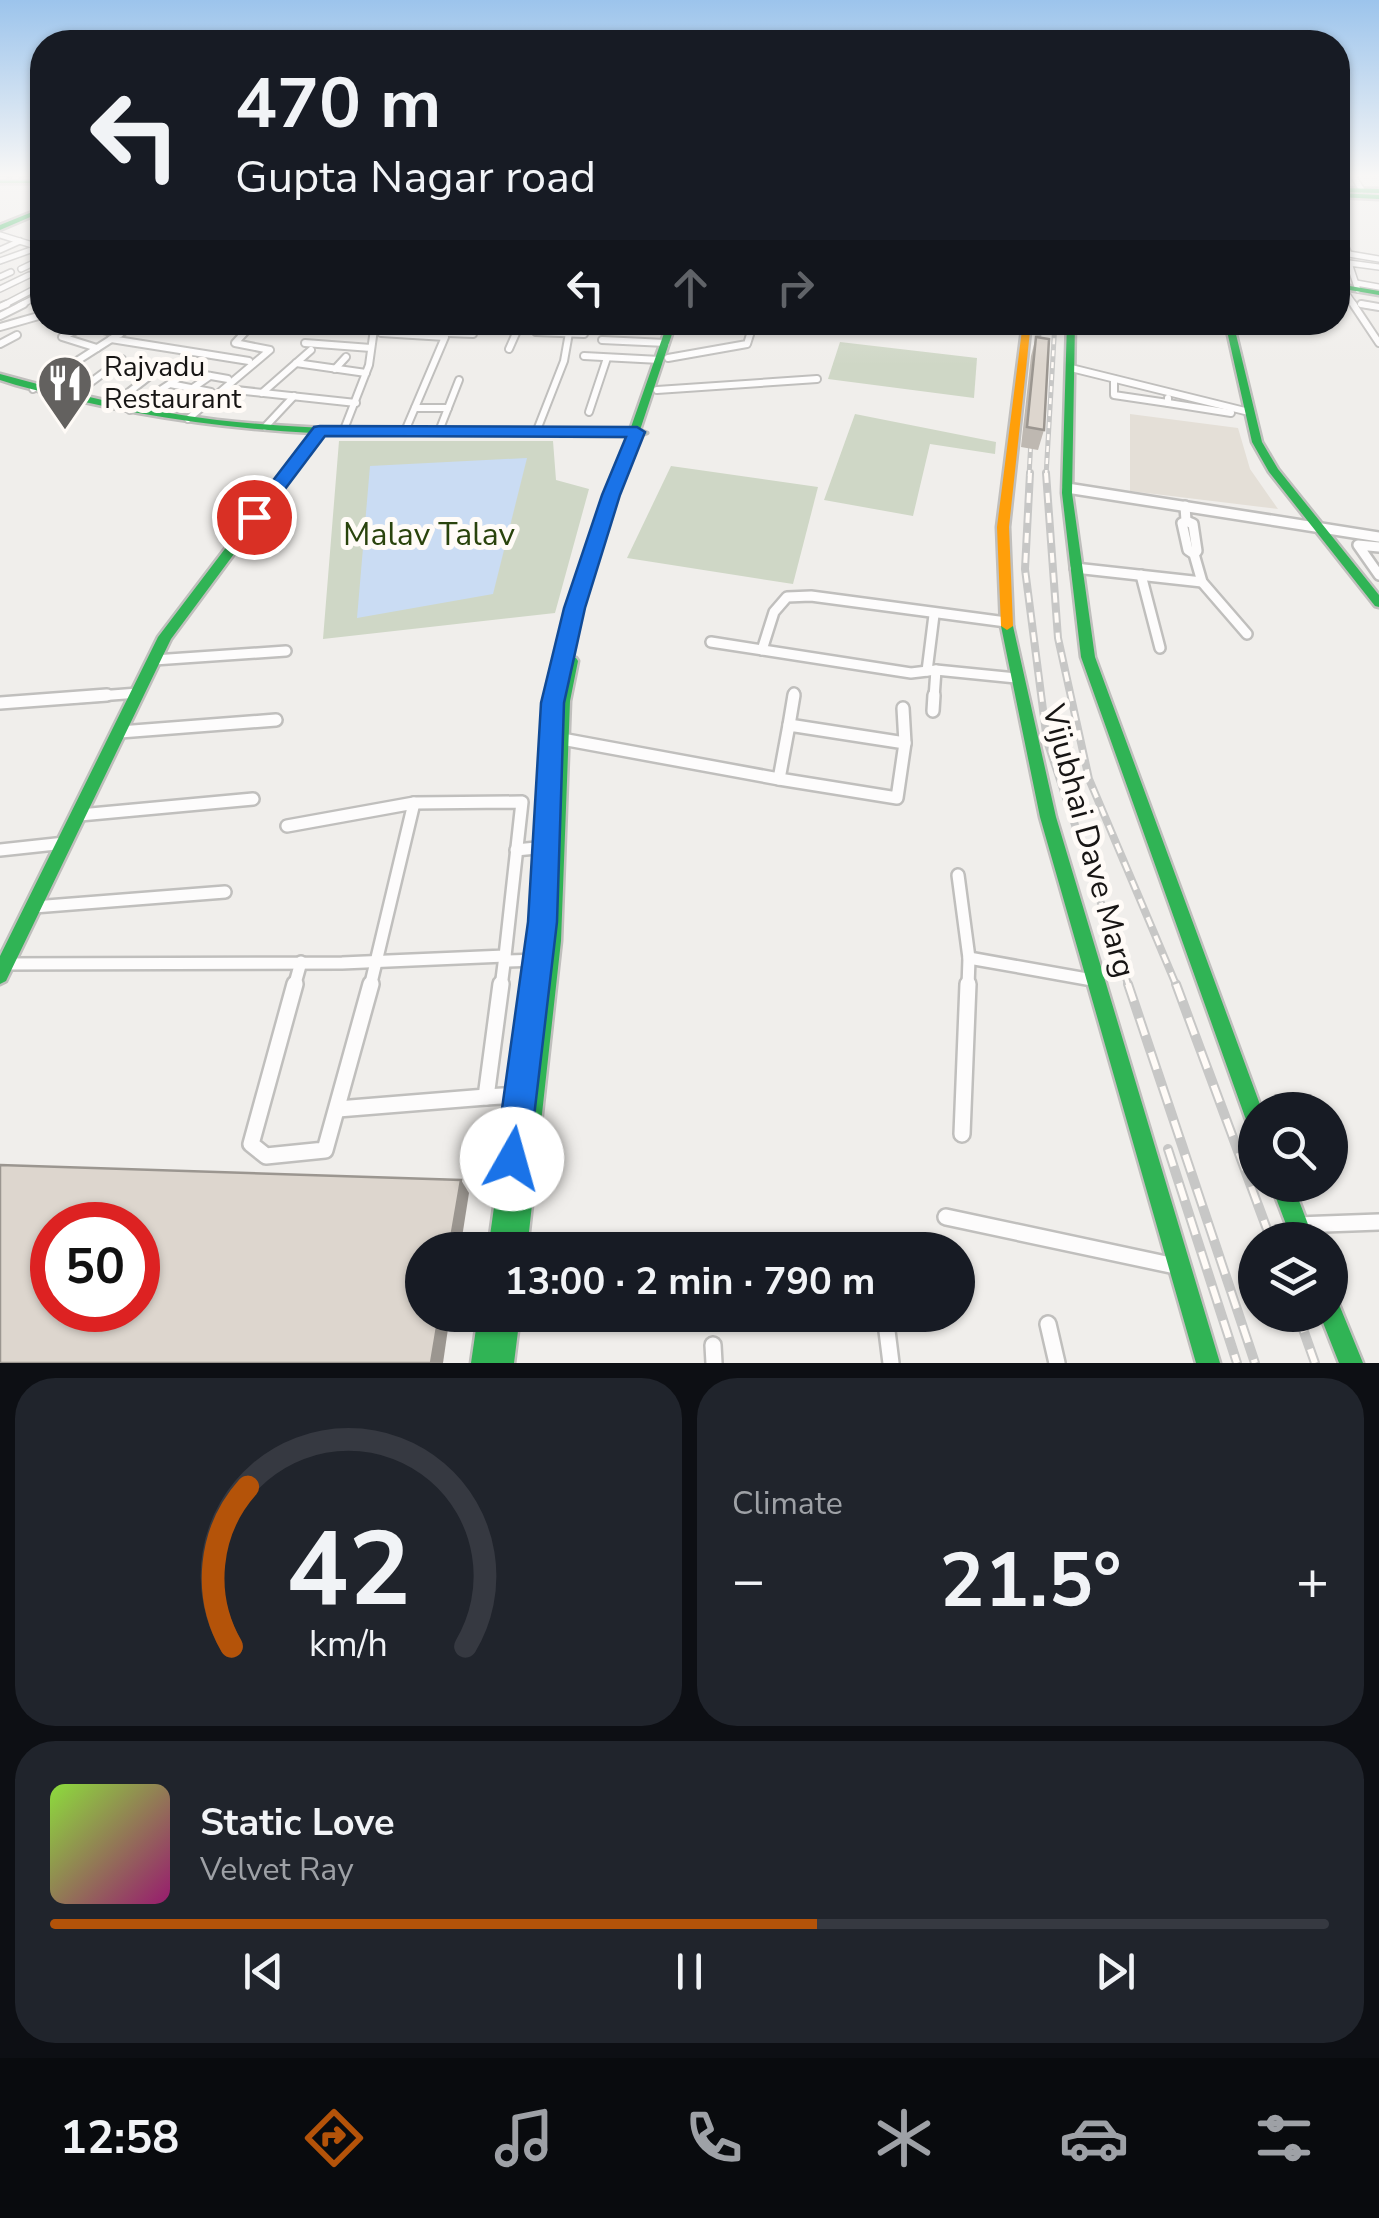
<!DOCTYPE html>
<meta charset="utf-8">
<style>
body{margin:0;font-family:"Nunito Sans",sans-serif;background:#20242c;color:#f1f3f6;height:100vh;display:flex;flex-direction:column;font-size:38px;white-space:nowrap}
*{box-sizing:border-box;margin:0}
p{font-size:32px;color:#9ea1a6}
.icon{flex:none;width:55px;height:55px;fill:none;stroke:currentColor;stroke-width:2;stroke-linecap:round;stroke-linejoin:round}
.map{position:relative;height:1363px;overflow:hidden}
.panel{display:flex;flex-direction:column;gap:15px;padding:15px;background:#0d0f14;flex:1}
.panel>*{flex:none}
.banner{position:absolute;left:30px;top:30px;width:1320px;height:305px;border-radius:40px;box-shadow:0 2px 8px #0004;background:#171b24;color:#f1f3f6;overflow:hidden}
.fabs{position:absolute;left:1238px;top:1092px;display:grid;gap:20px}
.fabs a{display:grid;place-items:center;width:110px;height:110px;border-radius:50%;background:#171b24;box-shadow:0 2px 8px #0004;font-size:50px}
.speed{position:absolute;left:30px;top:1202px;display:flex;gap:20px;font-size:50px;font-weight:700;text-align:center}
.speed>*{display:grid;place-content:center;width:130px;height:130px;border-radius:50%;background:#171b24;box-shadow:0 2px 8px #0004;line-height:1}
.speed .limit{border:15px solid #d22;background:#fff;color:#111}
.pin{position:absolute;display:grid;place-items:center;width:85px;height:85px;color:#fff;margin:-42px;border:5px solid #fff;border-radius:50%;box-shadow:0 2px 10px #0007}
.me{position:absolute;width:110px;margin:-55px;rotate:7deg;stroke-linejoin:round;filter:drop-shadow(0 0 8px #0008)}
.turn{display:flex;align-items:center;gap:35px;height:210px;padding:0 40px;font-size:45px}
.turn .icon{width:130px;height:130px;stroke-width:2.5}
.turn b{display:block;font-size:70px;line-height:85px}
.lanes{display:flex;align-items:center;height:95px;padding:0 40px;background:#0003;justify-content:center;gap:50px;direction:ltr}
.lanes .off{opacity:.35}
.big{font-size:75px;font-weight:700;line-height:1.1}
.panel .tile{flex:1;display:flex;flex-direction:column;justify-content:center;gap:15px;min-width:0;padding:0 35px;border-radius:40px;background:#20242c}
.panel .dial{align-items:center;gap:0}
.dial svg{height:260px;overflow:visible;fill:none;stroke:#363941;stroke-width:7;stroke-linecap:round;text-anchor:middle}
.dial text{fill:#f1f3f6;stroke:none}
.song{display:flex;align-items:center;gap:30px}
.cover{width:120px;height:120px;border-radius:15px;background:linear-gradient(135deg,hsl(90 70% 55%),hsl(320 70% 35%))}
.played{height:10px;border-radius:5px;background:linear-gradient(90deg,#b45309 60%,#363941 60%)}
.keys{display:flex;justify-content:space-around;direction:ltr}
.heat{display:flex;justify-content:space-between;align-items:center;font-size:55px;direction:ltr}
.panel .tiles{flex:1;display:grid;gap:15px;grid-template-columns:1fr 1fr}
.tile:last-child{grid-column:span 2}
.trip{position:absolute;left:405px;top:1232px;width:570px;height:100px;border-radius:50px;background:#171b24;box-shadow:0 2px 8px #0004;font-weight:700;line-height:100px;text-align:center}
.menu{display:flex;height:160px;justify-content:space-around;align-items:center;background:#090b0e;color:#9ea1a6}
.menu .icon{width:70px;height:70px}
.menu .current{color:#b45309}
.menu b{font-size:45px;color:#f1f3f6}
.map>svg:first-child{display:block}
.built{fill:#e4dfd7}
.green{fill:#cfd7c6}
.water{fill:#cadcf3}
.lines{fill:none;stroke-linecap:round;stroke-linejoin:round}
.street-far4-casing{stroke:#c0bfbd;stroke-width:8}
.street-far3-casing{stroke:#c0bfbd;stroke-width:10}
.street-far2-casing{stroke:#c0bfbd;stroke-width:14}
.street-far1-casing{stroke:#c0bfbd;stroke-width:16}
.street-casing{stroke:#c0bfbd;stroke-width:20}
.fast-casing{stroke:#c0bfbd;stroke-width:5}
.slow-casing{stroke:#c0bfbd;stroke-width:5}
.street-far4{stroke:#fdfcfc;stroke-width:5}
.street-far3{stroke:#fdfcfc;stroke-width:6}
.street-far2{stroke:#fdfcfc;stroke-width:9}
.street-far1{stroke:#fdfcfc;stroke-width:11}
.street{stroke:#fdfcfc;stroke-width:15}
.fast{fill:#30b455;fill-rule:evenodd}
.slow{fill:#ff9f0a;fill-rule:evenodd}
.rail-far2-casing{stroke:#c7c7c6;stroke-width:5}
.rail-far1-casing{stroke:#c7c7c6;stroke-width:8}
.rail-casing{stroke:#c7c7c6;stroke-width:10}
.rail-far2{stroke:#fffbf7;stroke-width:2.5;stroke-dasharray:6;stroke-linecap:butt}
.rail-far1{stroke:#fffbf7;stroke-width:4;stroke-dasharray:10;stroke-linecap:butt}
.rail{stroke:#fffbf7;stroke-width:6;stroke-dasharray:18;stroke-linecap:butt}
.wall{fill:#beb8b1}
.shaded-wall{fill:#9b9690}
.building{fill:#ddd6ce;stroke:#9b9690;stroke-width:2.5;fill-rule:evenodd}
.route{fill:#1a73e8;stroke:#114b97;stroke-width:2.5}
.labels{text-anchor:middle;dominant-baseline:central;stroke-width:10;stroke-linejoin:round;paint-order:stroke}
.far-poi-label{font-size:28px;fill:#171514;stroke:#fffbf7;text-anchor:start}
.park-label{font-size:32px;fill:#29430c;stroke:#fffbf7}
.street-label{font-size:32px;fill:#171514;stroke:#fffbf7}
</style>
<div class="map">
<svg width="1379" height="1363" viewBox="0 0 1379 1363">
<rect width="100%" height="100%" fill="#f0eeeb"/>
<polygon class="built" points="1130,414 1238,428 1250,469 1278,509 1130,491"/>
<g class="green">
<polygon points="840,342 977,358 974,398 828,379"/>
<polygon points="855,414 996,442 995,454 930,444 913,516 824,500"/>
<polygon points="339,441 553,441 556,480 589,489 555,613 323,639"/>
<polygon points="671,466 818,487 793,584 627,558"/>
</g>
<polygon class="water" points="527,458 493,594 357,618 370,466"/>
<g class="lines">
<g class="street-far4-casing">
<g id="street-far4">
<polyline points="1352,174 1362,190"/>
<polyline points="0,235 42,248"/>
<polyline points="1344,243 1349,254 1379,259"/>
<polyline points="0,250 20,241"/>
<polyline points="0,261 39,247"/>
<polyline points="21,269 42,259"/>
<polyline points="0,277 11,272"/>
<polyline points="1356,283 1379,287"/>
<polyline points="1342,287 1355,306"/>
<polyline points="0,289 29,275"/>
<polyline points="1358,290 1349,263 1379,267"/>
<polyline points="1361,304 1373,306"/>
<polyline points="2,306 42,285"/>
<polyline points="19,306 42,294"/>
</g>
</g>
<g class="street-far3-casing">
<g id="street-far3">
<polyline points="1353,304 1379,343"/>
<polyline points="1361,304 1379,307"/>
<polyline points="0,307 7,304"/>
<polyline points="0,316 24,304"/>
<polyline points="593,322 671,326"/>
<polyline points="0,327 42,315"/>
<polyline points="536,332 584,334"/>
<polyline points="381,333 445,337 405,431"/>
<polyline points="447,333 473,334"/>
<polyline points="111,339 249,361"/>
<polyline points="602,340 666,343"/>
<polyline points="305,343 371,348"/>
<polyline points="0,344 17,335"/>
<polyline points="97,348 62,337 85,326 120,334"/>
<polyline points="509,349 521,322"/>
<polyline points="584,356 660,360"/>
<polyline points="668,358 747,344 754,322"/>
<polyline points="296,363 366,373"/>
<polyline points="1071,368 1249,412"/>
<polyline points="335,369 346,357"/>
<polyline points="1114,379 1114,395 1168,403 1168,398"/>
<polyline points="170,384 211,392"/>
<polyline points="33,389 138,322"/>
<polyline points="227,389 356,403"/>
<polyline points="657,390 817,379"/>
<polyline points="262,393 311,350"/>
<polyline points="71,397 122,359"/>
<polyline points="152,397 195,405"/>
<polyline points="174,401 210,376"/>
<polyline points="1168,403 1231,413"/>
<polyline points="111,406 160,368 146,366"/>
<polyline points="415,408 448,408"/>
<polyline points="130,410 188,372 228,379"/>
<polyline points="589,412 607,358"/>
<polyline points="188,419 270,350 235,343 246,331 209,326"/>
<polyline points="265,427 294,396"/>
<polyline points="537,430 564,361 569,333"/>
<polyline points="439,431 459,380"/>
<polyline points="343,432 369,365 375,322"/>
</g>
</g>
<g class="street-far2-casing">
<g id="street-far2">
<polyline points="1067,488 1379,537"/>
<polyline points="1185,506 1186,521 1182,523 1188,550 1194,554 1202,582 1247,634"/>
<polyline points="1186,521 1193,524 1197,551 1194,554"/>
<polyline points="1379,547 1358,545 1379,575"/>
<polyline points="1075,568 1202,582"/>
<polyline points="1141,575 1160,648"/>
<polyline points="711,642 911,673 936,670 1016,678"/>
<polyline points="762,650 774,612 787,597 811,596 1006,622"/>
<polyline points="154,660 286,651"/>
<polyline points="927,671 934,615"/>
<polyline points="73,698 138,693"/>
<polyline points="793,698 794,693"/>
<polyline points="934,698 936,670"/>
</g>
</g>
<g class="street-far1-casing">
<g id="street-far1">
<polyline points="0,703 107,695"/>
<polyline points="903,708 905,743"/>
<polyline points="933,711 934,695"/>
<polyline points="789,725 794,695"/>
<polygon points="789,725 905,743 897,798 779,779"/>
<polyline points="120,732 276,720"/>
<polyline points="562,739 779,779"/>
<polyline points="80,815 253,799"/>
<polyline points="0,850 65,843"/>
<polyline points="516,850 546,847"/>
<polyline points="958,875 969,958 968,987"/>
<polyline points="34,907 225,892"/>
<polyline points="969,958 1098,981"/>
<polyline points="505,961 538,960"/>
<polyline points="0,964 342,963 505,956 522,802 414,803 287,826"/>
<polyline points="294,987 301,962"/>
<polyline points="370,987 414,803"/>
<polyline points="501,987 505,956"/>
</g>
</g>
<g class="street-casing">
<g id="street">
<polyline points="295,984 251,1144 266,1156 325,1150 371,984"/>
<polyline points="486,1097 520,1095"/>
<polyline points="338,1109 486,1097 501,984"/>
<polyline points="962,1134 968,984"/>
<polyline points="946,1217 1180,1267"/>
<polyline points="1297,1225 1379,1222"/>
<polyline points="885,1315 891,1363"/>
<polyline points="1048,1324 1057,1363"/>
<polyline points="713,1345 714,1363"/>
</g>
</g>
<g class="fast-casing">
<g id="fast">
<rect x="0" y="179" width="42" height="4"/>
<polygon points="1338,188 1379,189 1379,193 1338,192"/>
<polygon points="1338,193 1379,195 1379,199 1338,197"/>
<polygon points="42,208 42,212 0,230 0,225"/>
<polygon points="1338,284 1379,291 1379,295 1338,288"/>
<path d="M668 322H676L640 430 647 433 638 436 580 608 569 657 576 658 578 661 570 701 561 941 527 1250H488L534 922 545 703 568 608 628 436 323 434 171 639 6 981 0 984V956L158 637 313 433C212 428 114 412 16 385L0 380V374C72 394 143 411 217 420 354 435 492 429 630 430Z"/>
<polygon points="1067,322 1075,322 1072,493 1095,657 1262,1110 1255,1110 1255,1127 1248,1124 1245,1117 1081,657 1062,493"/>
<polygon points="1225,322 1233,322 1262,442 1278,469 1379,595 1379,607 1375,606 1269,472 1252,442"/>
<polygon points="1007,622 1013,626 1056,817 1220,1363 1196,1363 1040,817 1001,626"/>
<polygon points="1271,1185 1293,1185 1314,1240 1292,1240"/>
<polygon points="1330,1299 1338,1302 1363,1363 1339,1363 1320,1315 1330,1315"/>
<polygon points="478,1315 520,1315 514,1363 471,1363"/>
</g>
</g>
<g class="slow-casing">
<polygon id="slow" points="1023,322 1031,322 1009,527 1013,626 1007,630 1001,626 997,527"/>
</g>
<use href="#street-far4" class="street-far4"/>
<use href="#street-far3" class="street-far3"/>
<use href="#street-far2" class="street-far2"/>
<use href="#street-far1" class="street-far1"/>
<use href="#street" class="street"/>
<use href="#fast" class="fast"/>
<use href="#slow" class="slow"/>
<g class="rail-far2-casing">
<g id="rail-far2">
<polyline points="0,178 42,178"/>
<polyline points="1036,367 1040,322"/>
<polyline points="1029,476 1032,422"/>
<polyline points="1046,476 1055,322"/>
</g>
</g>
<g class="rail-far1-casing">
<g id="rail-far1">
<polyline points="1030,473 1025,569 1047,741 1129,987"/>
<polyline points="1046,473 1058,638 1089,779 1177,987"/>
</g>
</g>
<g class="rail-casing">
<g id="rail">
<polyline points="1128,984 1255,1363"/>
<polyline points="1176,984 1271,1240"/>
<polyline points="1168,1149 1237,1363"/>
<polyline points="1298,1315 1315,1363"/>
</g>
</g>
<use href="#rail-far2" class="rail-far2"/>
<use href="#rail-far1" class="rail-far1"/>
<use href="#rail" class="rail"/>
</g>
<polygon class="wall" points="1036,337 1044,430 1038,450 1021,447 1031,356"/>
<g class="shaded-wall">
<polygon points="461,1180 469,1193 460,1250 449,1250"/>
<polygon points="439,1315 450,1315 443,1363 431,1363"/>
</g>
<g class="building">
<polygon points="1036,337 1049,339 1044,430 1027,427"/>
<path d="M0 1165 461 1180 449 1250H422V1315H439L431 1363H0ZM52 1225H138V1310H52Z"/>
</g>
<linearGradient id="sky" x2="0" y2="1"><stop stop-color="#9cc4ec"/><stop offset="0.48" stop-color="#f8f7f6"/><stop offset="1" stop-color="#f8f7f6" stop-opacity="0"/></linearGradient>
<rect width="1379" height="365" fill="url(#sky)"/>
<polygon class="route" points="320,426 637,427 645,432 620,495 585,608 564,703 557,922 529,1159 524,1171 512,1176 500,1171 495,1159 528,922 541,703 564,608 602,495 626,437 325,436 261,521 248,521 248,513 314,427"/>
<defs>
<g id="restaurant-pin" transform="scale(2.875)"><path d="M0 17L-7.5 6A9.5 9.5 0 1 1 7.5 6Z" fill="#63615f" stroke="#fffbf7"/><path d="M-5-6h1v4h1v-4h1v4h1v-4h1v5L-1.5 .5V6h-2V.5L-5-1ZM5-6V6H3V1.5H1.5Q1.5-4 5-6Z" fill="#fff"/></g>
</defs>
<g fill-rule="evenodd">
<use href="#restaurant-pin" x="65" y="383"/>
</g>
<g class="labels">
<g class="far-poi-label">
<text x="104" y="367">Rajvadu<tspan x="104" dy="32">Restaurant</tspan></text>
</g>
<g class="park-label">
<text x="429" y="534">Malav Talav</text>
</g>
<g class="street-label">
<text transform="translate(1089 841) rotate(75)">Vijubhai Dave Marg</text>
</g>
</g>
</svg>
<div class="fabs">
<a><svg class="icon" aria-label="search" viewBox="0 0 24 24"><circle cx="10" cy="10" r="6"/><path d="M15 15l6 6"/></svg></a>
<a><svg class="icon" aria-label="layers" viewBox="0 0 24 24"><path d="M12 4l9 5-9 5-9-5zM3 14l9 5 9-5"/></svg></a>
</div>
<div class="speed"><div class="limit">50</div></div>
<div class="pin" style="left:254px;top:517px;background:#d93025"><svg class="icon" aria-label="arrive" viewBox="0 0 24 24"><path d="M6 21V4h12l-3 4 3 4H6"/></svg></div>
<svg class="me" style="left:512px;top:1159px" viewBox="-20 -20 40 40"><circle r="19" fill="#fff"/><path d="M0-13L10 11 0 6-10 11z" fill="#1a73e8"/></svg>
<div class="trip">13:00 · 2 min · 790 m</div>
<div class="banner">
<div class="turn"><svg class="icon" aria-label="left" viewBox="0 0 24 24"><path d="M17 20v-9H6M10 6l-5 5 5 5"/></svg><div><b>470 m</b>Gupta Nagar road</div></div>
<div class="lanes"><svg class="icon" aria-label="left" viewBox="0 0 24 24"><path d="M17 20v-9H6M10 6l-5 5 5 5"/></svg><svg class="icon off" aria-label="ahead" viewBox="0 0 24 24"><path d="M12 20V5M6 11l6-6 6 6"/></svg><svg class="icon off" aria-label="right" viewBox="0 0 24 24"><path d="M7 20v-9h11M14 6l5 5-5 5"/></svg></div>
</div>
</div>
<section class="panel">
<div class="tiles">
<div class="tile dial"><svg viewBox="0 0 100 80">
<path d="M14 69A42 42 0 1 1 86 69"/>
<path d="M14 69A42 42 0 0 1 19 20" stroke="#b45309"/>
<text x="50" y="56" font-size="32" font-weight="700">42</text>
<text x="50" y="72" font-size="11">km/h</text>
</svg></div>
<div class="tile"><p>Climate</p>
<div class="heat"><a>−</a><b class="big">21.5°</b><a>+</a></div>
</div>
<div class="tile">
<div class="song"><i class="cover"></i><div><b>Static Love</b><p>Velvet Ray</p></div></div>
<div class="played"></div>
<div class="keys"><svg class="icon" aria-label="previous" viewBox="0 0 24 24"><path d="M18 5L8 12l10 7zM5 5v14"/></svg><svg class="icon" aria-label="pause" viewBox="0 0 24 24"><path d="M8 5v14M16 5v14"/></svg><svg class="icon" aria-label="next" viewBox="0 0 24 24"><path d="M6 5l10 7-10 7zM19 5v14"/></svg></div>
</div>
</div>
</section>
<nav class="menu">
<b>12:58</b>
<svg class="icon current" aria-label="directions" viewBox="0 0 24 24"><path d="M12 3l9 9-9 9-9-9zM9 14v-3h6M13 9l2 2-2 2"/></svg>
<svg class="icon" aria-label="music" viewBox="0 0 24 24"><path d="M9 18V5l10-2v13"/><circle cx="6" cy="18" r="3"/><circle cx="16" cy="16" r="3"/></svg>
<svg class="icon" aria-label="phone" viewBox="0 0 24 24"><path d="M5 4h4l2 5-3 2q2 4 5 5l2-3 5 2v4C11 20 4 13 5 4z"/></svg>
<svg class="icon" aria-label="climate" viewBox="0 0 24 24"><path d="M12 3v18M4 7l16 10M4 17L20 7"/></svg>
<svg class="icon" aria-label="car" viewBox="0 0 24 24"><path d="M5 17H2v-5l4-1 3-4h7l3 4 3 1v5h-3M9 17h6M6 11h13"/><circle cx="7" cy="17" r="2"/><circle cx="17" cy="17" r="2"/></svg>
<svg class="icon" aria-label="filters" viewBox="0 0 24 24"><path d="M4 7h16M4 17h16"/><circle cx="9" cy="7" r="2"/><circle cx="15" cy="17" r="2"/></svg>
</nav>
